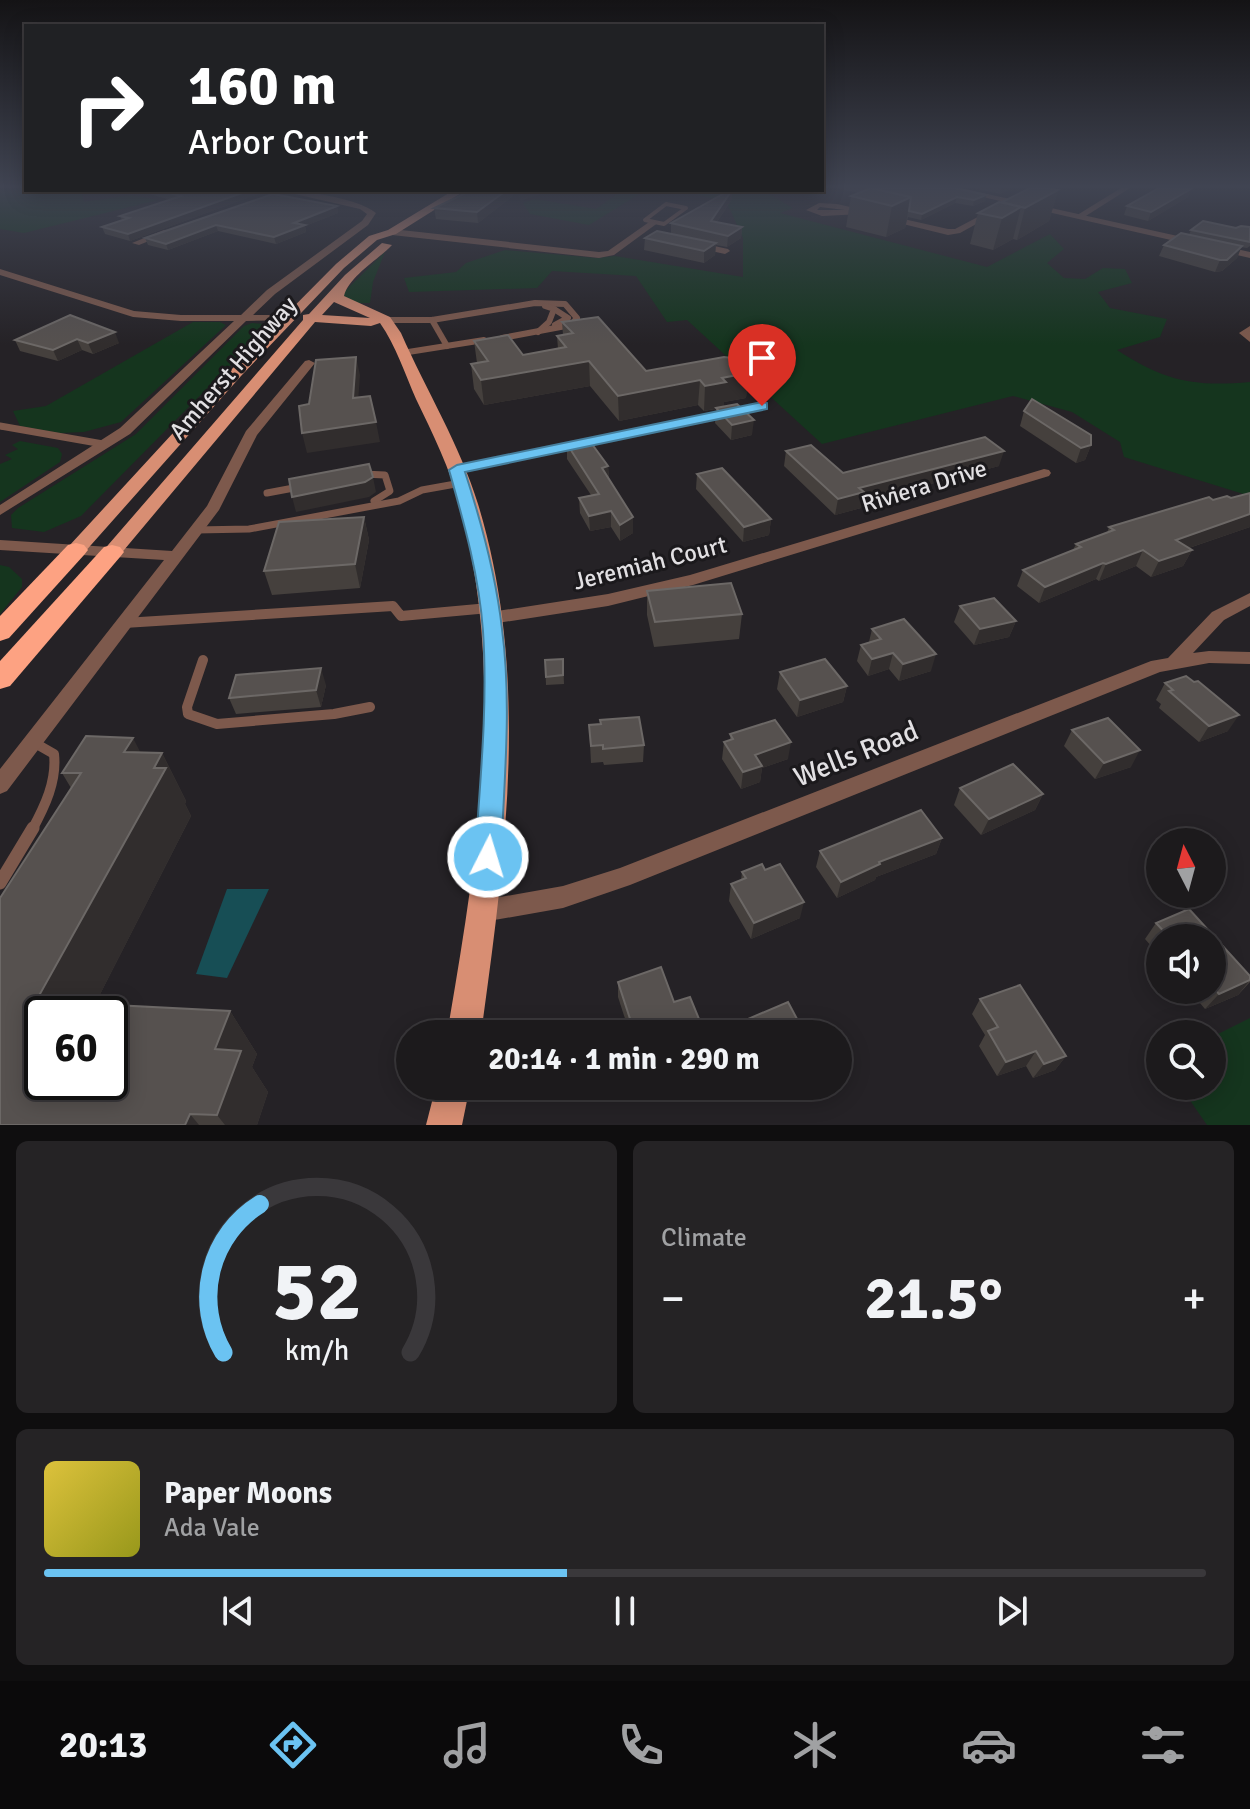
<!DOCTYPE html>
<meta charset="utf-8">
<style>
body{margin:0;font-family:Signika,sans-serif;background:#252325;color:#f1f3f6;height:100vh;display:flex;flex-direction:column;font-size:30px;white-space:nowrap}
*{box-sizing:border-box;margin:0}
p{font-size:26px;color:#a0a1a3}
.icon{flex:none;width:44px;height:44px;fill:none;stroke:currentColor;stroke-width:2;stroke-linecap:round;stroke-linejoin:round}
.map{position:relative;height:1125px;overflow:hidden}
.sheet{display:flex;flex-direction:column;gap:16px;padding:16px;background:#0f0e0f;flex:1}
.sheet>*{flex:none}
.guide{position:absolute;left:24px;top:24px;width:800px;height:168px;border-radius:0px;box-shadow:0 4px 20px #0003,0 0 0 2px #3a383b;background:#202124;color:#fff;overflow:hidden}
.needle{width:52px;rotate:354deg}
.tools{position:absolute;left:1146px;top:828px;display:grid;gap:16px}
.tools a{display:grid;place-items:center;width:80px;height:80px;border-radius:50%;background:#1c1a1c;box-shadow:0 4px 20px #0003,0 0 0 2px #3a383b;font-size:40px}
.speed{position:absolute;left:24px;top:996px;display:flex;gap:16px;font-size:40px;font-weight:700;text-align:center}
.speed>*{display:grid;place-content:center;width:104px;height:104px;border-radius:50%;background:#1c1a1c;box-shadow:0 4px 20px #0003,0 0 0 2px #3a383b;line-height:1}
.speed .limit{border:4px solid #111;border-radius:12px;background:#fff;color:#111}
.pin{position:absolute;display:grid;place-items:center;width:68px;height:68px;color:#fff;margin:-82px -34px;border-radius:50% 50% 50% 0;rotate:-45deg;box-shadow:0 0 8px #0007}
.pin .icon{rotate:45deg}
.me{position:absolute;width:88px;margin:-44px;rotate:5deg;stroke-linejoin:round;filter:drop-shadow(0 0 6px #0008)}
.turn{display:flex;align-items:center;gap:28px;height:168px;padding:0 32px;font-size:36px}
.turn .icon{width:104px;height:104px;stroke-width:2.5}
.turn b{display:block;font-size:56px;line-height:68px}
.big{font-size:60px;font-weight:700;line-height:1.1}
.sheet .widget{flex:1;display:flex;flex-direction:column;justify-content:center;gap:12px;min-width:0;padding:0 28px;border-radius:12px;background:#252325}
.sheet .dial{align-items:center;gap:0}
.dial svg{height:208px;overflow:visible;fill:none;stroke:#3a383b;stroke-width:7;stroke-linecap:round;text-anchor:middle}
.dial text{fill:#f1f3f6;stroke:none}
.song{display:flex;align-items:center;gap:24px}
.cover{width:96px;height:96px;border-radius:12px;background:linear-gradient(135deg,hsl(50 70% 55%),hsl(60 70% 35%))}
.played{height:8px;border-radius:4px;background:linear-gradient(90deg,#6bc3f2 45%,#3a383b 45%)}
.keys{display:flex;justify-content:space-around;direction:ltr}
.heat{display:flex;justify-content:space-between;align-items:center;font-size:44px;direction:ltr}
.sheet .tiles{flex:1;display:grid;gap:16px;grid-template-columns:1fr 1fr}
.widget:last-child{grid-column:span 2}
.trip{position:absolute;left:396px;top:1020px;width:456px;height:80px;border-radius:40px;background:#1c1a1c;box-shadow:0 4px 20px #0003,0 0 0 2px #3a383b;font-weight:700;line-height:80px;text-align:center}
.tab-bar{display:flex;height:128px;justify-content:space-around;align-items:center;background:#0b0a0b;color:#a0a1a3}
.tab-bar .icon{width:56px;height:56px}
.tab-bar .active{color:#6bc3f2}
.tab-bar b{font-size:36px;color:#f1f3f6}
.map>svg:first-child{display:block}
.green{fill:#15351e}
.water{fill:#174e55}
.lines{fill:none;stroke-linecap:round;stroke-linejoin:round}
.service-far4{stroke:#7d594c;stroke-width:4}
.service-far3{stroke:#7d594c;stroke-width:6}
.service-far2{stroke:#7d594c;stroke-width:7}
.service-far1{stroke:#7d594c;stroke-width:10}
.service{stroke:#7d594c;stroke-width:13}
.minor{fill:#7d594c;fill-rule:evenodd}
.tertiary{fill:#7d594c;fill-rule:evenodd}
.primary{fill:#d88e73;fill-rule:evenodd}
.motorway{fill:#fda282;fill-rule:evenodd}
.wall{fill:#45403d}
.shaded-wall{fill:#312d2d}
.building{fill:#56514f;stroke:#6c6866;stroke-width:2;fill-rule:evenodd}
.route{fill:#6bc3f2;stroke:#467f9d;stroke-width:2}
.labels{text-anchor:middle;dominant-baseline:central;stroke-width:6;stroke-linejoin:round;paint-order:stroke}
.street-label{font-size:24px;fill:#e2e0e3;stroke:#1b191c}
.near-street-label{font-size:28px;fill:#e2e0e3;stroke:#1b191c}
</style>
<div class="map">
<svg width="1250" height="1125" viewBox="0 0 1250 1125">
<rect width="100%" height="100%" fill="#252226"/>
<g class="green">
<polygon points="0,188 81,190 84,202 131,195 158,200 24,233 0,229"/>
<polygon points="623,190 673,190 641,193 589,225 530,214 523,203 535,199 596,209"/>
<path d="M682 190H762L793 208 780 213 987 267 1050 234 1064 249 1047 263 1064 278 1085 279 1103 268 1125 269 1132 283 1098 292 1110 308 1167 319 1160 337 1117 350C1165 381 1193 387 1250 382V496L1124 457 1120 442 1072 412 1013 396 822 444 687 320 667 322 636 276 552 271 537 288 409 292 404 278 456 272 466 263 505 250 597 258 615 256 743 277V238L727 203Z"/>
<polygon points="385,252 373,282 370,303 349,303 342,294"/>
<polygon points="193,322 220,322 226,325 121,422 84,432 60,433 20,426 13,411 46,406"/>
<polygon points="252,323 265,324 267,328 81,516 44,532 12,528 11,515 18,508 136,434 244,326"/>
<polygon points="20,441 58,448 62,454 60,462 0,502 0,464 12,459 5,455 18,449 12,445"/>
<polygon points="0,565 9,567 22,579 22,587 0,614"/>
<polygon points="1250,1018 1250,1125 1207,1125 1180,1086 1212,1086 1212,1037"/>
</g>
<polygon class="water" points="227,889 269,889 227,978 196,974"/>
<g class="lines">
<polygon class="service-far4" points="666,204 686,208 664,224 645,220"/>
<g class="service-far3">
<polyline points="554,309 568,318 555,325"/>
<polyline points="383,320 432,320 535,303 565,304 577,318 571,325 502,338"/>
<polyline points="432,320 447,346"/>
<polyline points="538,332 549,322 554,309 545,306"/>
<polyline points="402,353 484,340"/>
<polyline points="0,426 4,427"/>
</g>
<g class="service-far2">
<polyline points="0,426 103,444"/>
<polyline points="363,474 385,475 390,491 374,501"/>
<polyline points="267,493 299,487"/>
<polyline points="196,530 249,529 399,501 422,490 461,483"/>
</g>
<g class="service-far1">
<polyline points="124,623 393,606 401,616 489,608"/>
<polyline points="203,660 187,707 188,714 217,724 334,714 370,707"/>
<path d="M32 830C45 806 57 781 54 754L33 742"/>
</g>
<polyline class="service" points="0,883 33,828"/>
<g class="minor">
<polygon points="1121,188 1130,188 1081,219 1074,217"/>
<path d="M278 190C302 190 358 198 376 213L368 225 275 294 253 315H288L292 316V320L246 321 130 434 0 515V505L120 428 234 321H181L133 317 0 275V269L134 311 181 315H241L267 290 362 221 367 214 360 209Z"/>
<path d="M819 203 837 204 948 229H955L991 210 998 212 960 233 948 235 862 214 822 216 806 210ZM820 207 845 210H817Z"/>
<polygon points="652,220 659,222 614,255 599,258 392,235 388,232 392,229 599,252 608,251"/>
<polygon points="164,230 171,232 139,245 132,243"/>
<polygon points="696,242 728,249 730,251 725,254 693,247 692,245"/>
<polygon points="1250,326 1250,342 1239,333"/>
<polygon points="309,360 315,363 257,435 219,510 7,791 0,794 0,769 164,560 0,550 0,540 172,551 207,506 246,431 305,361"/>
<polygon points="762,402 768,406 766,409 457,474 450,470 457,466"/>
<polygon points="1044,469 1049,470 1051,473 1049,476 693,585 608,606 491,624 485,622 482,618 485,614 491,612 608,594 690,575"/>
<polygon points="1250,593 1250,606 1224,620 1193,653 1209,651 1250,652 1250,664 1209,663 1160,672 630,885 563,908 483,922 475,919 471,911 475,903 483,900 563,886 620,868 1151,661 1168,658 1212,612"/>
</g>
<polygon class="tertiary" points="943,188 960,188 1250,252 1250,258"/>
<g class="primary">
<polygon points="454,190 466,190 396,234 377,240 344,268 241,376 83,554 69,554 66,550 69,546 231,370 336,264 369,236 388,230"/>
<path d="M382 243 392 245C378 260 349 276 344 296L390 317 401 333C426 390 460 445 478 504 531 677 505 859 481 1034H447C477 859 507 680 460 506 450 469 433 434 416 399 405 374 396 346 380 323L371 326 315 322 119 556 112 558 102 552 303 320V315L309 314 345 275ZM334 302 370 318 322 315Z"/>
<polygon points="436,1086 470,1086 462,1125 426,1125"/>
</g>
<g class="motorway">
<polygon points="76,543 84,545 88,550 84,555 9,638 0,641 0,616 68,545"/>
<polygon points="112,545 120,547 124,552 120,557 10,686 0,689 0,661 104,547"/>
</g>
</g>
<g class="wall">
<polygon points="836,188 955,188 986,195 985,201 973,206 955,203 921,220 908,217 905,228 886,237 846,227 851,196 859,193"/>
<polygon points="973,188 1013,188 1000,194"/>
<polygon points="1191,189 1188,197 1148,221 1124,215 1127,206"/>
<polygon points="135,190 269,190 130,241 105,234 102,227 122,220 120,216 171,200"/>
<polygon points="1058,190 1049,221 1017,240 1013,239 993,250 970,244 978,213 1001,203"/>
<polygon points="273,194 337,206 338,213 305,226 306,232 276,244 218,231 168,250 148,245 145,238"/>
<polygon points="513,196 478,223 436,219 434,208"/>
<polygon points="732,199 717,222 742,227 741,238 727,247 716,245 715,255 704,263 644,250 645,238 671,234 671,223"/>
<polygon points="1250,227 1250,246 1247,248 1241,247 1237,258 1222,271 1215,272 1159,256 1164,245 1189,235 1191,230"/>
<polygon points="70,315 119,343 93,354 82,350 58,361 20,351 15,340"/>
<polygon points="562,322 646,371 748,373 746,398 724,402 724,407 752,435 731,440 715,423 716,409 704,411 698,405 619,421 590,386 484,405 474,389 471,364 477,363 474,341 523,355 558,349 557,336 563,335"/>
<polygon points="1024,411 1091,445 1085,460 1076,463 1020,426"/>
<polygon points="567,444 608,466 609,479 633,517 633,533 620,541 611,527 590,531 580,513 579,498 591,495 567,459"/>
<polygon points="786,451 843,473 999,466 862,502 861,508 835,515 784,466"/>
<polygon points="697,474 771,519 769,535 743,542 696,489"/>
<polygon points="1250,493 1250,527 1189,548 1192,550 1183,566 1151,577 1136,566 1099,581 1096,579 1039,603 1017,586 1023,570 1073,550 1076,544 1107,533 1109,527 1213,500 1231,498"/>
<polygon points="364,517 369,540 360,588 272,595 264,571"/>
<polygon points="647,591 742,614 739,639 654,647 647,615"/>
<polygon points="960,606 1016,621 1009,637 974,645 954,622"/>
<polygon points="872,629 931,671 899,681 889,669 868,676 857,661 861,645 869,642"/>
<polygon points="563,659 564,684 546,685 545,660"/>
<polygon points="780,672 847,686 843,702 797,717 777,689"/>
<polygon points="1165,683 1228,731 1199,742 1159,708 1161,704 1156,700"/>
<polygon points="326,685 321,707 236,714 229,698"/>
<polygon points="589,725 644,745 643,762 604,765 603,762 591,763"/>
<polygon points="1072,730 1131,767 1095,779 1064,746"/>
<polygon points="730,734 788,759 762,768 760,782 741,789 722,759 724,742 730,740"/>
<polygon points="141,752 162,753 186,801 185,804 191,816 95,1004 230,1011 257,1054 252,1067 268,1092 257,1125 0,1125 71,788 62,773"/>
<polygon points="960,788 1043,794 1035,810 981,835 954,805"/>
<polygon points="942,838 936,854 876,877 875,880 837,898 816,867 820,851"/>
<polygon points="765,870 800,918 751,939 729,901 731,884 741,880 742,872"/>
<polygon points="1189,909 1250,976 1250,982 1238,995 1205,1009 1189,990 1212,990 1212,938 1160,938 1160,956 1145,939 1156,923"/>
<polygon points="618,982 674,1002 697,1034 630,1034 618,997"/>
<polygon points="980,999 1066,1056 1055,1070 1033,1078 1026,1066 997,1076 979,1046 985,1035 972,1014"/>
<polygon points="748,1019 805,1034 745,1034"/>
</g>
<g class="shaded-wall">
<polygon points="1001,188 1013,188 1000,194"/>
<polygon points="1191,189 1188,197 1148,221 1151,212"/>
<polygon points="250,190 269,190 130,241 128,234"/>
<polygon points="507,190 513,190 513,196 478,223 477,212"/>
<polygon points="519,190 554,190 520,201"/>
<polygon points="732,190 732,199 710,232 711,221"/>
<polygon points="1058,190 1049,221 1017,240 1025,208"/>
<polygon points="986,195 985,201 973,206 974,200"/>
<polygon points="911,197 905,228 886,237 892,206"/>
<polygon points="957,197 955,203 921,220 922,214"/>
<polygon points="337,206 338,213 305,226 306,232 276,244 274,237 294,223"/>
<polygon points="1021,207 1013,239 993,250 1002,218"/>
<polygon points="216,225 218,231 168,250 166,244"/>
<polygon points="742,227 741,238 727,247 728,236"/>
<polygon points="716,243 715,255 704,263 704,251"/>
<polygon points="1242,246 1237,258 1222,271 1215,272 1220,260"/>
<polygon points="115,332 119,343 93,354 88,343"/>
<polygon points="77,339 82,350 58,361 53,350"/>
<polygon points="356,357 360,375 357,417 353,398"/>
<polygon points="589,361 590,386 484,405 481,380"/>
<polygon points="748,373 746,398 724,402 724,407 704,411 705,386 722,378"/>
<polygon points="700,380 698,405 619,421 618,396"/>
<polygon points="754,420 752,435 731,440 732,425"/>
<polygon points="376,422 380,442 307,453 302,433"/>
<polygon points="1091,445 1085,460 1076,463 1081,448"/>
<polygon points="1004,451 999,466 862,502 861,508 835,515 838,499 859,488"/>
<polygon points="608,466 609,482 602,468"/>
<polygon points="373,477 376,492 369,497 296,512 292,497"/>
<polygon points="611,511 611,527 590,531 589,516"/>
<polygon points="1250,514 1250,527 1168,555 1176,540"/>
<polygon points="364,517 369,540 360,588 355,564"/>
<polygon points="633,517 633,533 620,541 620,525"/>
<polygon points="771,519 769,535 743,542 744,527"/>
<polygon points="1143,550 1136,566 1099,581 1106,564"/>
<polygon points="1192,550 1183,566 1151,577 1159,561"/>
<polygon points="1103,563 1096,579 1039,603 1045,587"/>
<polygon points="1016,621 1009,637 974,645 980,629"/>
<polygon points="893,653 889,669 868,676 872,659"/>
<polygon points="936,654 931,671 899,681 903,664"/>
<polygon points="321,668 326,685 321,707 316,690"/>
<polygon points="847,686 843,702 797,717 800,700"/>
<polygon points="1239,715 1228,731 1199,742 1209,726"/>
<polygon points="133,738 157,784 154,768 162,753 186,801 185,804 191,816 90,1014 36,1001 124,752"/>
<polygon points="791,742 788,759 762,768 760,782 741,789 743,772 755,755"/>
<polygon points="1140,750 1131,767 1095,779 1104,763"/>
<polygon points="1043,794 1035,810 981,835 989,819"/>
<polygon points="942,838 936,854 876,877 875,880 837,898 841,882 879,862"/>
<polygon points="804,902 800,918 751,939 754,923"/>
<polygon points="1250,980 1238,995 1205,1009 1219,994"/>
<polygon points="230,1011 257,1054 252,1067 268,1092 257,1125 225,1125 217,1115 215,1049"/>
<polygon points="699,1019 697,1034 658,1034"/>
<polygon points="1036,1051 1026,1066 997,1076 1006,1062"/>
<polygon points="1066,1056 1055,1070 1033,1078 1044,1064"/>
<polygon points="190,1114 199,1125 185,1125"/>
</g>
<g class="building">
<polygon points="871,188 911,197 892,206 851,196"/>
<polygon points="871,188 955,188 986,195 974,200 957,197 922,214 909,211 911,197"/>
<polygon points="1030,188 1047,188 1058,190 1025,208 1002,202"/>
<polygon points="1159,188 1191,189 1151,212 1127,206"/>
<polygon points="158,190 250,190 128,234 102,227 129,218 120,216 181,196"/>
<polygon points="472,190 507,190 477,212 434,208"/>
<polygon points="730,190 732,190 711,221 742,227 728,236 671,223"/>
<polygon points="273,194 337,206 294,223 305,225 274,237 216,225 166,244 145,238"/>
<polygon points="999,202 1021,207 1002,218 978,213"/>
<polygon points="1203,221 1236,228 1241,226 1250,227 1250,242 1191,230"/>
<polygon points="657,231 716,243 704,251 645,238"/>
<polygon points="1181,233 1242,246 1227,260 1220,260 1164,245"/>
<polygon points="70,315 115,332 88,343 77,339 53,350 15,340"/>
<polygon points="598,317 646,371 724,357 732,358 748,373 722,378 726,382 705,386 700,380 618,396 589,361 481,380 471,364 488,361 474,341 508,335 523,355 566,347 557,336 573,333 562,322"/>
<polygon points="356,357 353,398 370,396 376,422 302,433 299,406 309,404 316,360"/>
<polygon points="1032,399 1091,435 1091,445 1081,448 1024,411"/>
<polygon points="737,404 754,420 732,425 716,408"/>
<polygon points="985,437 1004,451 859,488 864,492 838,499 786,451 811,445 843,473"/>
<polygon points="589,440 608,466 602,468 633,517 620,525 611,511 589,516 579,498 599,494 567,444"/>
<polygon points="369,464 373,477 365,482 292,497 289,479"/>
<polygon points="722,468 771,519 744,527 697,474"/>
<polygon points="1250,493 1250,514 1176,540 1192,550 1159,561 1143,550 1106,564 1103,563 1045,587 1023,570 1081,547 1076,544 1114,530 1109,527 1209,497 1213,500 1227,496 1231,498"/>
<polygon points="364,517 355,564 264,571 279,522"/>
<polygon points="731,583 742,614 655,622 647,591"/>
<polygon points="994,598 1016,621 980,629 960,606"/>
<polygon points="904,619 936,654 903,664 893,653 872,659 861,645 881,639 872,629"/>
<polygon points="563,659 563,675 546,677 545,660"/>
<polygon points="825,659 847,686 800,700 780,672"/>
<polygon points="321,668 316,690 229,698 236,675"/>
<polygon points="1186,676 1194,682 1198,681 1239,715 1209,726 1169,691 1173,690 1165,683"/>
<polygon points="639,717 644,745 603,749 603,745 591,746 589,725 601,724 600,720"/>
<polygon points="1108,718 1140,750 1104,763 1072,730"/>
<polygon points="775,720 791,742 755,755 762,766 743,772 724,742 733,739 730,734"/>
<path d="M86 736 133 738 124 752 162 753 154 768H166L36 1001 230 1011 215 1049 241 1051 217 1115 190 1114 185 1125H0V898L81 773H62ZM42 1014H110V1082H42Z"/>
<polygon points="1013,764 1043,794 989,819 960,788"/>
<polygon points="921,810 942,838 879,862 880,864 841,882 820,851"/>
<polygon points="762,864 765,870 780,864 804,902 754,923 731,884 746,878 742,872"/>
<polygon points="1189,909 1250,976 1250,980 1219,994 1212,986 1212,938 1170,938 1156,923"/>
<polygon points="661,967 674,1002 690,997 699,1019 658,1034 635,1034 618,982"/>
<polygon points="1020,985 1066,1056 1044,1064 1036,1051 1006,1062 988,1031 998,1027 980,999"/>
<polygon points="788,1002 805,1034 755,1034 748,1019"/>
</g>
<linearGradient id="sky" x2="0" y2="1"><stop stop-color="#141315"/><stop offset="0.54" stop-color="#404452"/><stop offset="1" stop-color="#404452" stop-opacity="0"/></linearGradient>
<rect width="1250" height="345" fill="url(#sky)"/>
<path class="route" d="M762 402 767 403V409L465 472C482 524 496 575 502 629 512 704 504 782 501 857L497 865 488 869 479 865 475 857C480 782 488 706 483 631 479 575 464 523 449 470L457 465Z"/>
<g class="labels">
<g class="street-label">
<text transform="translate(233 368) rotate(-49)">Amherst Highway</text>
<text transform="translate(924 486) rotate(-17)">Riviera Drive</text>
<text transform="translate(650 563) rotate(-14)">Jeremiah Court</text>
</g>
<g class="near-street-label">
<text transform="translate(856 754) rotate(-22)">Wells Road</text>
</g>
</g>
</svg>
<div class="tools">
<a><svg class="needle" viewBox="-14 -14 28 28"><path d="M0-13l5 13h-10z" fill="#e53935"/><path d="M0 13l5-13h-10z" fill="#a0a1a3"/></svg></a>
<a><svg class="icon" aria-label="sound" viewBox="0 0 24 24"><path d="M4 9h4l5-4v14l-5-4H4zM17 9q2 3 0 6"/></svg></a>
<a><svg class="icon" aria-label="search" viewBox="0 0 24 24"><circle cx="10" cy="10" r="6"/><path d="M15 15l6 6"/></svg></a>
</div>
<div class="speed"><div class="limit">60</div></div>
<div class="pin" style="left:762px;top:406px;background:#d93025"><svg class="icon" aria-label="arrive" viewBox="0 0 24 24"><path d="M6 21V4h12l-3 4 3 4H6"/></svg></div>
<svg class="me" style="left:488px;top:857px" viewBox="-20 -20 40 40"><circle r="17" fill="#6bc3f2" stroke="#fff" stroke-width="3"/><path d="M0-11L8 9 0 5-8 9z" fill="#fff"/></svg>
<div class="trip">20:14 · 1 min · 290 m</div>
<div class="guide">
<div class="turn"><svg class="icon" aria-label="right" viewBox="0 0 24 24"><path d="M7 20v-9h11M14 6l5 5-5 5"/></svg><div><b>160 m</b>Arbor Court</div></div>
</div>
</div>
<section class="sheet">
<div class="tiles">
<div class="widget dial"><svg viewBox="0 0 100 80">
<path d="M14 69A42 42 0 1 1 86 69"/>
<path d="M14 69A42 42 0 0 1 28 12" stroke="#6bc3f2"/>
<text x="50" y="56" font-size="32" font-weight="700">52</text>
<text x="50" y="72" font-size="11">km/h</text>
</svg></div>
<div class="widget"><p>Climate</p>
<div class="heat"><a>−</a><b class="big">21.5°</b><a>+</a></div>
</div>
<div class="widget">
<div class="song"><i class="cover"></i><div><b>Paper Moons</b><p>Ada Vale</p></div></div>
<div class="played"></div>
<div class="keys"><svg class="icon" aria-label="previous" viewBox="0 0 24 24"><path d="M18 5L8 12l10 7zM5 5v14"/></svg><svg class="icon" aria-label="pause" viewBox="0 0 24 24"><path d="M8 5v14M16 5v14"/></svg><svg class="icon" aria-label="next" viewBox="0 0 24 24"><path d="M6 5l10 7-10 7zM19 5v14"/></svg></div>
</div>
</div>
</section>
<nav class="tab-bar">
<b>20:13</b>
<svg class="icon active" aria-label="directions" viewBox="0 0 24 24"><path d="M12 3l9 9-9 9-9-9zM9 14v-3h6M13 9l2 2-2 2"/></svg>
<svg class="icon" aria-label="music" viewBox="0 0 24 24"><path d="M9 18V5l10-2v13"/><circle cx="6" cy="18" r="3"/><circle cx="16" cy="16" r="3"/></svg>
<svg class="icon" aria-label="phone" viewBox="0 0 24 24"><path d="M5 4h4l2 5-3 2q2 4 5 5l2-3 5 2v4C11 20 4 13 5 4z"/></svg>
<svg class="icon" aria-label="climate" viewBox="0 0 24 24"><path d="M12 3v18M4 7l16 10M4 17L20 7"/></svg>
<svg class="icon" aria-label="car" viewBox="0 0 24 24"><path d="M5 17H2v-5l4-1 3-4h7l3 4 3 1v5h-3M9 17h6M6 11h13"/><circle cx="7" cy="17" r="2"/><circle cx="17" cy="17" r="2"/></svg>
<svg class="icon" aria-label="filters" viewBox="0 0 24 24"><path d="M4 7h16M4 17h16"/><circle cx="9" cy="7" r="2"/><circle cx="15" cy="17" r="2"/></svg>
</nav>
